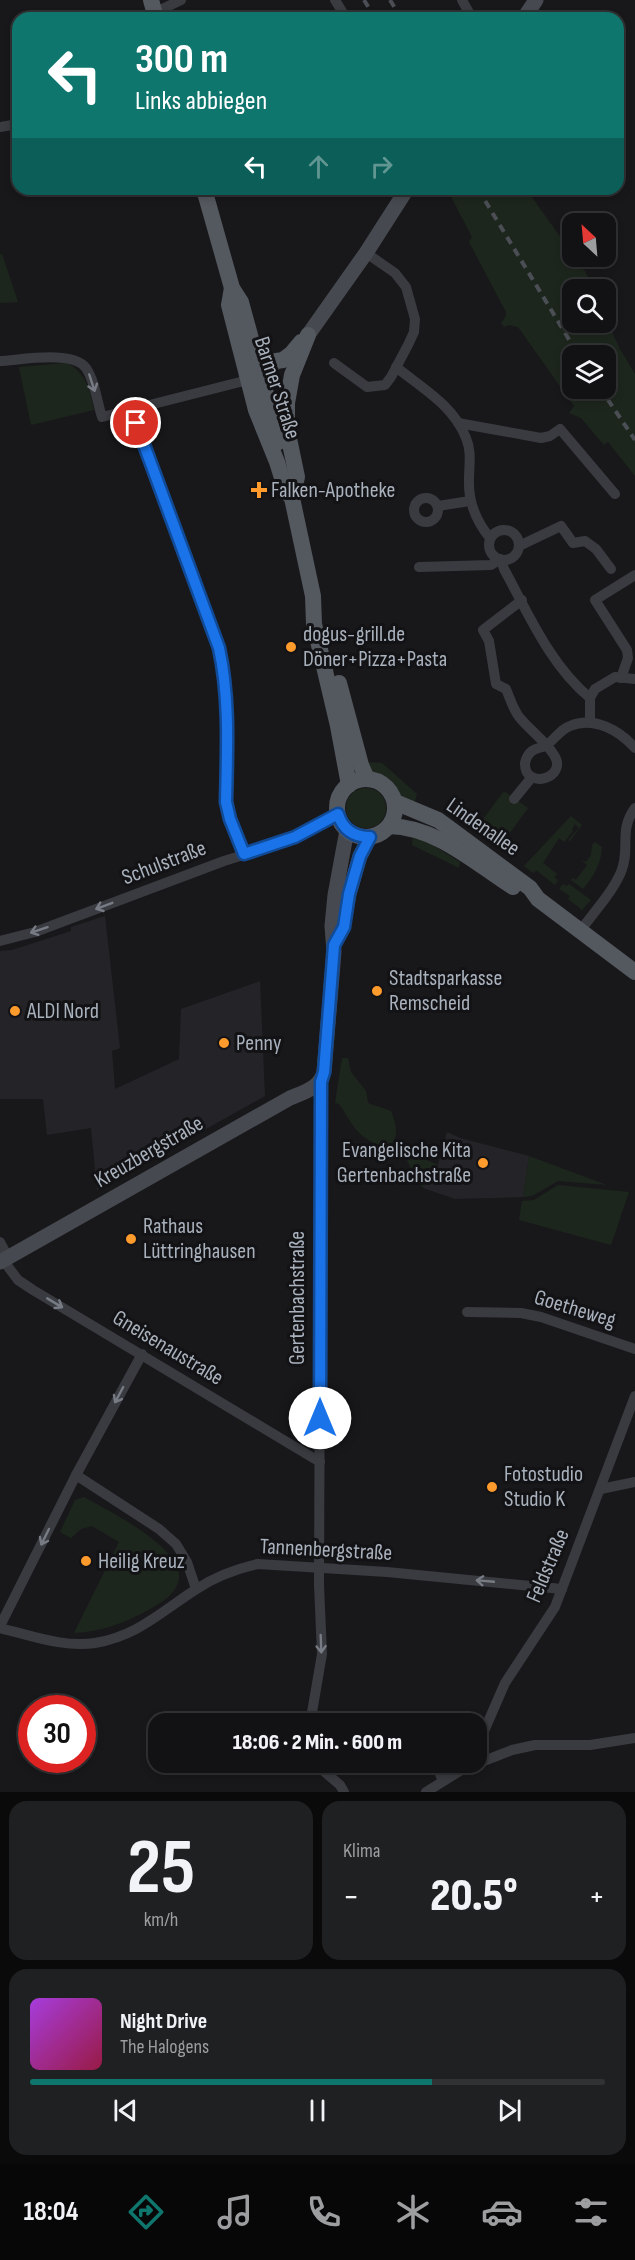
<!DOCTYPE html>
<html lang="de">
<meta charset="utf-8">
<style>
body{margin:0;font-family:"Sofia Sans Condensed",sans-serif;background:#1f2022;color:#f1f3f6;height:100vh;display:flex;flex-direction:column;font-size:22px;white-space:nowrap}
*{box-sizing:border-box;margin:0}
p{font-size:20px;color:#9c9ea0}
.icon{flex:none;width:33px;height:33px;fill:none;stroke:currentColor;stroke-width:2;stroke-linecap:round;stroke-linejoin:round}
.map{position:relative;height:1792px;overflow:hidden}
.sheet{display:flex;flex-direction:column;gap:9px;padding:9px;background:#0a0a0b;flex:1}
.sheet>*{flex:none}
.hud{position:absolute;left:12px;top:12px;width:612px;height:183px;border-radius:18px;box-shadow:0 3px 9px #0003,0 0 0 2px #313234;background:#0f766e;color:#fff;overflow:hidden}
.needle{width:39px;rotate:334deg}
.fabs{position:absolute;left:562px;top:213px;display:grid;gap:12px}
.fabs a{display:grid;place-items:center;width:54px;height:54px;border-radius:12px;background:#121214;box-shadow:0 3px 9px #0003,0 0 0 2px #313234;font-size:30px}
.speed{position:absolute;left:18px;top:1695px;display:flex;gap:12px;font-size:30px;font-weight:700;text-align:center}
.speed>*{display:grid;place-content:center;width:78px;height:78px;border-radius:50%;background:#121214;box-shadow:0 3px 9px #0003,0 0 0 2px #313234;line-height:1}
.speed .limit{border:9px solid #d22;background:#fff;color:#111}
.pin{position:absolute;display:grid;place-items:center;width:51px;height:51px;color:#fff;margin:-26px;border:3px solid #fff;border-radius:50%;box-shadow:0 2px 6px #0007}
.me{position:absolute;width:66px;margin:-33px;rotate:0deg;stroke-linejoin:round;filter:drop-shadow(0 0 4px #0008)}
.turn{display:flex;align-items:center;gap:21px;height:126px;padding:0 24px;font-size:27px}
.turn .icon{width:78px;height:78px;stroke-width:2.5}
.turn b{display:block;font-size:42px;line-height:51px}
.lanes{display:flex;align-items:center;height:57px;padding:0 24px;background:#0003;justify-content:center;gap:30px;direction:ltr}
.lanes .off{opacity:.35}
.big{font-size:45px;font-weight:800;line-height:1.1}
.sheet .card{flex:1;display:flex;flex-direction:column;justify-content:center;gap:9px;min-width:0;padding:0 21px;border-radius:18px;background:#1f2022}
.sheet .dial{align-items:center;gap:0}
.dial b{font-size:78px;line-height:1}
.song{display:flex;align-items:center;gap:18px}
.cover{width:72px;height:72px;border-radius:9px;background:linear-gradient(135deg,hsl(280 70% 55%),hsl(340 70% 35%))}
.played{height:6px;border-radius:3px;background:linear-gradient(90deg,#0f766e 70%,#313234 70%)}
.keys{display:flex;justify-content:space-around;direction:ltr}
.heat{display:flex;justify-content:space-between;align-items:center;font-size:33px;direction:ltr}
.sheet .tiles{flex:1;display:grid;gap:9px;grid-template-columns:1fr 1fr}
.card:last-child{grid-column:span 2}
.trip{position:absolute;left:148px;top:1713px;width:339px;height:60px;border-radius:18px;background:#121214;box-shadow:0 3px 9px #0003,0 0 0 2px #313234;font-weight:800;line-height:60px;text-align:center}
.tab-bar{display:flex;height:96px;justify-content:space-around;align-items:center;background:#070708;color:#9c9ea0}
.tab-bar .icon{width:42px;height:42px}
.tab-bar .selected{color:#0f766e}
.tab-bar b{font-size:27px;color:#f1f3f6}
.map>svg:first-child{display:block}
.built{fill:#242428}
.green{fill:#1d261d;fill-rule:evenodd}
.lines{fill:none;stroke-linecap:round;stroke-linejoin:round}
.minor{stroke:#393b40;stroke-width:10}
.secondary{stroke:#464a50;stroke-width:15}
.primary{stroke:#54585f;stroke-width:16}
.rail{stroke:#4b4f55;stroke-width:4;stroke-dasharray:8 6;stroke-linecap:butt}
.oneway{stroke:#777c84}
.route-casing{stroke:#114b97;stroke-width:15}
.route{stroke:#1a73e8;stroke-width:10}
.poi-dot{fill:#ff9a2c;stroke:#131316;stroke-width:2}
.labels{text-anchor:middle;dominant-baseline:central;stroke-width:6;stroke-linejoin:round;paint-order:stroke}
.street-label{font-size:22px;fill:#a9b1bc;stroke:#131316}
.poi-label{font-size:22px;fill:#a9b1bc;stroke:#131316;text-anchor:start}
</style>
<div class="map">
<svg width="635" height="1792" viewBox="0 0 635 1792">
<rect width="100%" height="100%" fill="#18181b"/>
<g class="built">
<polygon points="105,916 120,1048 112,1051 115,1089 179,1059 181,1009 260,981 265,1096 97,1190 91,1128 47,1135 43,1099 0,1099 0,951 12,950 71,931 71,927"/>
<polygon points="447,1132 460,1138 529,1156 523,1197 455,1199 423,1188 438,1165"/>
</g>
<g class="green">
<path d="M447 189H526L567 246 562 252 585 271 593 289 573 290V322H606V319L620 349 635 374V476L608 442 604 445 581 418 569 413 574 406 518 327 509 325 504 327 501 323 506 316V312L469 242 472 237ZM573 356H606V388H573Z"/>
<polygon points="0,254 2,254 18,302 0,303"/>
<path d="M67 363C86 373 90 390 94 410L31 425 19 367Z"/>
<polygon points="366,762 382,763 417,794 413,807 400,798 389,782 372,771"/>
<circle cx="366" cy="808" r="20"/>
<polygon points="504,791 528,808 499,848 475,830"/>
<polygon points="571,816 582,825 570,841 568,840 579,828 575,824 572,829 573,831 564,842 559,838 543,863 557,874 554,877 558,880 555,885 536,870 533,873 524,866"/>
<polygon points="413,833 460,862 459,868 412,845"/>
<path d="M595 842 602 847C601 864 594 876 583 889L571 880 573 878 576 880 587 865 581 860 586 862 591 855 592 845Z"/>
<polygon points="563,884 567,886 569,884 591,900 582,910 568,899 570,896 559,889"/>
<path d="M342 1058H348L351 1072 366 1091 368 1103 391 1111C395 1123 399 1131 393 1143L383 1146C356 1138 354 1125 339 1104L335 1103Z"/>
<polygon points="405,1155 418,1156 438,1165 423,1188 413,1174"/>
<polygon points="529,1156 607,1185 558,1181 532,1196 523,1197"/>
<polygon points="558,1185 629,1192 611,1245 519,1220 522,1201 534,1200"/>
<path d="M84 1497C107 1510 182 1547 179 1578 177 1594 161 1603 148 1610 125 1623 100 1632 74 1633L119 1542 92 1526 81 1529 71 1538 60 1532 75 1500Z"/>
</g>
<g class="lines">
<g class="minor">
<polyline points="335,0 346,18"/>
<polyline points="462,0 472,18"/>
<polyline points="154,13 181,0"/>
<polyline points="0,127 18,124"/>
<path d="M0 361C21 360 73 350 86 368 95 381 97 402 102 417L248 380"/>
<polyline points="334,363 367,387 385,385 391,377 408,345 414,332 415,319 406,287 395,273 366,253"/>
<path d="M396 367C422 388 454 406 466 438 472 452 469 465 469 479 468 502 476 521 490 538"/>
<path d="M133 410 136 423 155 475 219 648C231 699 227 751 226 802L230 819 244 854"/>
<polyline points="458,423 541,438 550,436 560,429 615,494"/>
<circle cx="426" cy="510" r="12"/>
<polyline points="438,506 470,501"/>
<circle cx="504" cy="545" r="15"/>
<polyline points="519,546 561,526 573,543 585,541 596,549 611,569"/>
<path d="M501 560 504 569C528 613 550 665 590 698V723"/>
<polyline points="419,567 491,565 500,559"/>
<path d="M522 600 483 630 489 641 496 684 506 689C510 698 513 710 520 718 530 730 546 742 554 755 569 778 524 791 525 763 526 758 528 754 532 751 536 748 541 748 545 746 554 741 559 730 570 726 594 716 619 730 635 748"/>
<polyline points="621,678 628,658 627,650 595,600 635,575"/>
<polyline points="590,698 595,689 615,677 635,679"/>
<polyline points="514,799 532,777"/>
<path d="M580 931C594 912 612 893 621 872 631 848 618 831 635 808"/>
<polyline points="0,941 35,932 224,861 282,843 338,814"/>
<polyline points="0,1242 8,1257"/>
<polyline points="3,1260 18,1280 33,1290 320,1462"/>
<polyline points="467,1312 521,1313 541,1317 635,1349"/>
<polyline points="76,1475 159,1529 176,1544 187,1562 196,1589"/>
<polyline points="601,1489 635,1482"/>
<polyline points="0,1626 76,1475 142,1354"/>
<path d="M0 1628C30 1635 64 1648 95 1643 137 1636 161 1612 195 1590 213 1578 236 1569 258 1564L387 1572 562 1589"/>
<polyline points="310,1724 322,1654 319,1585 321,1082"/>
<polyline points="477,1742 481,1738 505,1683 555,1607 635,1396"/>
<polyline points="313,1762 340,1785 344,1792"/>
<polyline points="443,1781 440,1774 443,1769 450,1762"/>
<polyline points="426,1792 463,1769 512,1750 535,1745 590,1745 635,1738"/>
</g>
<g class="secondary">
<polyline points="524,18 536,0"/>
<polyline points="308,335 366,253 407,189"/>
<polyline points="334,945 343,927 349,894 360,856 370,837"/>
<path d="M0 1262 290 1098C304 1092 320 1088 324 1072L334 952 332 926 335 895 347 830"/>
</g>
<g class="primary">
<polyline points="151,0 156,18"/>
<polyline points="204,189 232,288 241,302 279,442"/>
<polyline points="232,288 229,305 256,410 277,462 286,491 292,498 313,596 314,624 338,726 349,785"/>
<polyline points="261,376 276,361 283,360 291,354 301,342"/>
<polyline points="292,498 297,477 287,429 287,403 292,375 308,335"/>
<polyline points="339,683 361,765 367,779"/>
<circle cx="366" cy="808" r="29"/>
<polyline points="395,802 438,820 449,828 530,888 538,899 635,972"/>
<path d="M389 826C437 827 475 863 513 887"/>
</g>
<g class="rail">
<polyline points="364,0 375,18"/>
<polyline points="390,0 401,18"/>
<polyline points="478,189 579,356"/>
<polyline points="600,388 635,440"/>
</g>
</g>
<defs><path id="oneway-shaft" d="M-6 0H5M1.5-3L5.5 0L1.5 3" fill="none" stroke-width="1.6" stroke-linecap="round" stroke-linejoin="round" transform="scale(1.5)"/></defs>
<g class="oneway">
<use href="#oneway-shaft" transform="translate(92 383) rotate(72)"/>
<use href="#oneway-shaft" transform="translate(104 906) rotate(159)"/>
<use href="#oneway-shaft" transform="translate(39 930) rotate(162)"/>
<use href="#oneway-shaft" transform="translate(55 1303) rotate(31)"/>
<use href="#oneway-shaft" transform="translate(119 1395) rotate(118)"/>
<use href="#oneway-shaft" transform="translate(45 1537) rotate(116)"/>
<use href="#oneway-shaft" transform="translate(485 1581) rotate(-175)"/>
<use href="#oneway-shaft" transform="translate(321 1644) rotate(88)"/>
</g>
<g class="lines">
<g class="route-casing">
<path id="route" d="M136 423 219 648C230 699 227 751 226 802L230 819 244 854 295 837 338 814C343 830 354 837 370 837L360 856 349 894 344 927 334 945 324 1072 321 1082 320 1418"/>
</g>
<use href="#route" class="route"/>
</g>
<g class="poi-dot">
<path d="M256 481h6v6h6v6h-6v6h-6v-6h-6v-6h6z"/>
<circle cx="291" cy="647" r="6"/>
<circle cx="377" cy="991" r="6"/>
<circle cx="15" cy="1011" r="6"/>
<circle cx="224" cy="1043" r="6"/>
<circle cx="483" cy="1163" r="6"/>
<circle cx="131" cy="1239" r="6"/>
<circle cx="492" cy="1487" r="6"/>
<circle cx="86" cy="1561" r="6"/>
</g>
<g class="labels">
<g class="street-label">
<text transform="translate(277 388) rotate(72)">Barmer Straße</text>
<text transform="translate(483 827) rotate(35)">Lindenallee</text>
<text transform="translate(164 863) rotate(-21)">Schulstraße</text>
<text transform="translate(149 1152) rotate(-30)">Kreuzbergstraße</text>
<text transform="translate(297 1298) rotate(-90)">Gertenbachstraße</text>
<text transform="translate(575 1309) rotate(17)">Goetheweg</text>
<text transform="translate(168 1348) rotate(31)">Gneisenaustraße</text>
<text transform="translate(326 1550) rotate(3)">Tannenbergstraße</text>
<text transform="translate(548 1566) rotate(-67)">Feldstraße</text>
</g>
<g class="poi-label">
<text x="271" y="490">Falken-Apotheke</text>
<text x="303" y="634">dogus-grill.de<tspan x="303" dy="25">Döner+Pizza+Pasta</tspan></text>
<text x="389" y="978">Stadtsparkasse<tspan x="389" dy="25">Remscheid</tspan></text>
<text x="27" y="1011">ALDI Nord</text>
<text x="236" y="1043">Penny</text>
<text x="471" y="1150" text-anchor="end">Evangelische Kita<tspan x="471" dy="25">Gertenbachstraße</tspan></text>
<text x="143" y="1226">Rathaus<tspan x="143" dy="25">Lüttringhausen</tspan></text>
<text x="504" y="1474">Fotostudio<tspan x="504" dy="25">Studio K</tspan></text>
<text x="98" y="1561">Heilig Kreuz</text>
</g>
</g>
</svg>
<div class="fabs">
<a><svg class="needle" viewBox="-14 -14 28 28"><path d="M0-13l5 13h-10z" fill="#e53935"/><path d="M0 13l5-13h-10z" fill="#9c9ea0"/></svg></a>
<a><svg class="icon" aria-label="search" viewBox="0 0 24 24"><circle cx="10" cy="10" r="6"/><path d="M15 15l6 6"/></svg></a>
<a><svg class="icon" aria-label="layers" viewBox="0 0 24 24"><path d="M12 4l9 5-9 5-9-5zM3 14l9 5 9-5"/></svg></a>
</div>
<div class="speed"><div class="limit">30</div></div>
<div class="pin" style="left:136px;top:423px;background:#d93025"><svg class="icon" aria-label="arrive" viewBox="0 0 24 24"><path d="M6 21V4h12l-3 4 3 4H6"/></svg></div>
<svg class="me" style="left:320px;top:1418px" viewBox="-20 -20 40 40"><circle r="19" fill="#fff"/><path d="M0-13L10 11 0 6-10 11z" fill="#1a73e8"/></svg>
<div class="trip">18:06 · 2 Min. · 600 m</div>
<div class="hud">
<div class="turn"><svg class="icon" aria-label="left" viewBox="0 0 24 24"><path d="M17 20v-9H6M10 6l-5 5 5 5"/></svg><div><b>300 m</b>Links abbiegen</div></div>
<div class="lanes"><svg class="icon" aria-label="left" viewBox="0 0 24 24"><path d="M17 20v-9H6M10 6l-5 5 5 5"/></svg><svg class="icon off" aria-label="ahead" viewBox="0 0 24 24"><path d="M12 20V5M6 11l6-6 6 6"/></svg><svg class="icon off" aria-label="right" viewBox="0 0 24 24"><path d="M7 20v-9h11M14 6l5 5-5 5"/></svg></div>
</div>
</div>
<section class="sheet">
<div class="tiles">
<div class="card dial"><b>25</b><p>km/h</p></div>
<div class="card"><p>Klima</p>
<div class="heat"><a>−</a><b class="big">20.5°</b><a>+</a></div>
</div>
<div class="card">
<div class="song"><i class="cover"></i><div><b>Night Drive</b><p>The Halogens</p></div></div>
<div class="played"></div>
<div class="keys"><svg class="icon" aria-label="previous" viewBox="0 0 24 24"><path d="M18 5L8 12l10 7zM5 5v14"/></svg><svg class="icon" aria-label="pause" viewBox="0 0 24 24"><path d="M8 5v14M16 5v14"/></svg><svg class="icon" aria-label="next" viewBox="0 0 24 24"><path d="M6 5l10 7-10 7zM19 5v14"/></svg></div>
</div>
</div>
</section>
<nav class="tab-bar">
<b>18:04</b>
<svg class="icon selected" aria-label="directions" viewBox="0 0 24 24"><path d="M12 3l9 9-9 9-9-9zM9 14v-3h6M13 9l2 2-2 2"/></svg>
<svg class="icon" aria-label="music" viewBox="0 0 24 24"><path d="M9 18V5l10-2v13"/><circle cx="6" cy="18" r="3"/><circle cx="16" cy="16" r="3"/></svg>
<svg class="icon" aria-label="phone" viewBox="0 0 24 24"><path d="M5 4h4l2 5-3 2q2 4 5 5l2-3 5 2v4C11 20 4 13 5 4z"/></svg>
<svg class="icon" aria-label="climate" viewBox="0 0 24 24"><path d="M12 3v18M4 7l16 10M4 17L20 7"/></svg>
<svg class="icon" aria-label="car" viewBox="0 0 24 24"><path d="M5 17H2v-5l4-1 3-4h7l3 4 3 1v5h-3M9 17h6M6 11h13"/><circle cx="7" cy="17" r="2"/><circle cx="17" cy="17" r="2"/></svg>
<svg class="icon" aria-label="filters" viewBox="0 0 24 24"><path d="M4 7h16M4 17h16"/><circle cx="9" cy="7" r="2"/><circle cx="15" cy="17" r="2"/></svg>
</nav>
